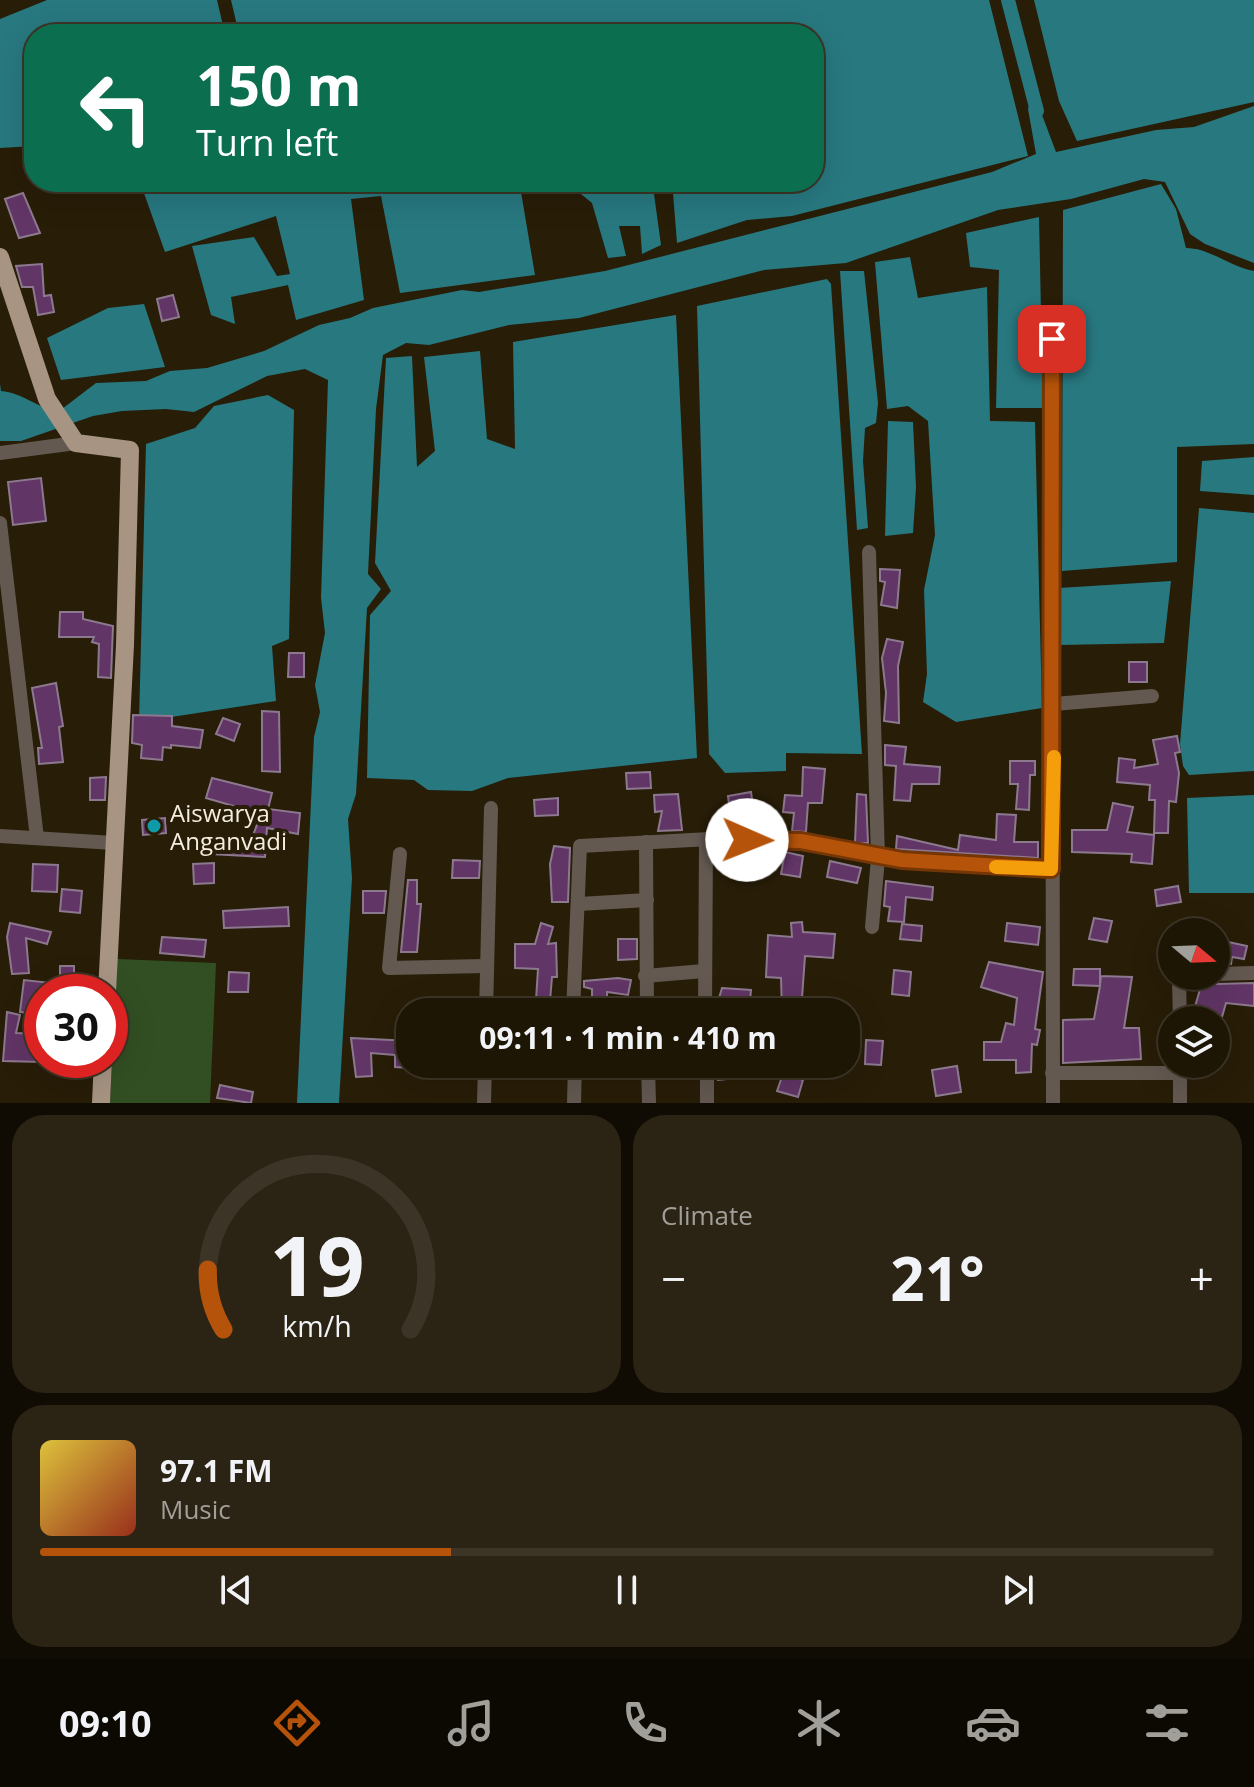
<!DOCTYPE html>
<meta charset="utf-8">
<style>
body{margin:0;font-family:"Open Sans",sans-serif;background:#2b2313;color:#f1f3f6;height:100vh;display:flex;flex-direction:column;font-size:30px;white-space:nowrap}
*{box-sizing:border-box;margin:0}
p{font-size:26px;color:#a19f9a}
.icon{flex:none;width:44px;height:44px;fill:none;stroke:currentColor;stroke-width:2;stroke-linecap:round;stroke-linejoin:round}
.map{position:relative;height:1103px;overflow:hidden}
.side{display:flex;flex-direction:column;gap:12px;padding:12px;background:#100c03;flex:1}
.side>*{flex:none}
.banner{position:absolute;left:24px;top:24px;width:800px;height:168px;border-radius:32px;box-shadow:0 8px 32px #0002,0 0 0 2px #3c3527;background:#0b6e4f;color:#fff;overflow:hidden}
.needle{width:52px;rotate:109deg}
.tools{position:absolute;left:1158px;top:918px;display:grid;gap:16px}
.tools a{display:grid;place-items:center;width:72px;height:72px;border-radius:50%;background:#1e1605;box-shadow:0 8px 32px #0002,0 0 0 2px #3c3527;font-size:40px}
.speed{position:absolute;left:24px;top:974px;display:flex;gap:16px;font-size:40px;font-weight:700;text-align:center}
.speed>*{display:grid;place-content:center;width:104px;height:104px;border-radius:50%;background:#1e1605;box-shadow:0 8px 32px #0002,0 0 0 2px #3c3527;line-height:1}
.speed .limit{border:12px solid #d22;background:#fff;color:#111}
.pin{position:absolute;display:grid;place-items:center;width:68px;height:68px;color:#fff;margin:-34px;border-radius:16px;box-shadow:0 4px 12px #0006}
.me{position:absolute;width:88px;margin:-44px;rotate:91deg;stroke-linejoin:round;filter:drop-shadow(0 0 6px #0008)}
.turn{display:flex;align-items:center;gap:28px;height:168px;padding:0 40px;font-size:36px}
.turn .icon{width:104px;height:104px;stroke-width:2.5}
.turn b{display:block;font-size:56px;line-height:68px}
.big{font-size:60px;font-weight:700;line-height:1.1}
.side .widget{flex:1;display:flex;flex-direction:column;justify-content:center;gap:12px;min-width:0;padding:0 28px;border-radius:32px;background:#2b2313}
.side .dial{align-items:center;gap:0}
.dial svg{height:208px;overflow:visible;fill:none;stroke:#3c3527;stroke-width:7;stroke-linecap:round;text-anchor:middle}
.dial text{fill:#f1f3f6;stroke:none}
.song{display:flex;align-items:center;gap:24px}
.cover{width:96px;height:96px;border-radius:12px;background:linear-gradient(135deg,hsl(50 70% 55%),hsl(10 70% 35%))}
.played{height:8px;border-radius:4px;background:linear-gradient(90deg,#b45309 35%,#3c3527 35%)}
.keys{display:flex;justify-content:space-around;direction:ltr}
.heat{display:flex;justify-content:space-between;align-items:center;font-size:44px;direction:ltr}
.side .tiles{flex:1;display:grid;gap:12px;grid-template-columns:1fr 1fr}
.widget:last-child{grid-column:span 2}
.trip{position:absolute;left:396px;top:998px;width:464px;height:80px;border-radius:32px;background:#1e1605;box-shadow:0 8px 32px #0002,0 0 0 2px #3c3527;font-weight:700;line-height:80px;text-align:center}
.menu{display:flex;height:128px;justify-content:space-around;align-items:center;background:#0c0902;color:#a19f9a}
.menu .icon{width:56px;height:56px}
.menu .on{color:#b45309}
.menu b{font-size:36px;color:#f1f3f6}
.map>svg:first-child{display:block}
.green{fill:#324f23}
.water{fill:#287880}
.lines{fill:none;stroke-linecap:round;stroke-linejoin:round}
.canal{stroke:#287880;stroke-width:14}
.building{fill:#613566;stroke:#8d798f;stroke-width:2}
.minor{stroke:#635951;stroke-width:14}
.major{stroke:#a79483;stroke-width:18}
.route-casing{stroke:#753606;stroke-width:20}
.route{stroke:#b45309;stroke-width:14}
.slow{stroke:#f59e0b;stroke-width:14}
.culture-dot{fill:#0f9aa8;stroke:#281d07;stroke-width:3}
.labels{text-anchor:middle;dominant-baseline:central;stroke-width:8;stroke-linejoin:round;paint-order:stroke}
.poi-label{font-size:24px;fill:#f5eddf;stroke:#281d07;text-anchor:start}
</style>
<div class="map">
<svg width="1254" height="1103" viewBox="0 0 1254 1103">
<rect width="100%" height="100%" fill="#281d07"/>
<polygon class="green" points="117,959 216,963 210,1103 110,1103"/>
<g class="water">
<polygon points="47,0 217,0 225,34 34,34 34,146 0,148 0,19"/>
<polygon points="231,0 989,0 1028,156 792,216 747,220 677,243 673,193 654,194 661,245 642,254 640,226 619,226 626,256 608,258 592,203 566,182 814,182 814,34 239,34"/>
<polygon points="1034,0 1254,0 1254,102 1077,141 1059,101"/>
<path d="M1033 91 1056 152 1156 130 1194 127 1254 106V263L1205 244 1190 234 1165 182 1144 179 1071 199 998 210 846 263 764 270 579 318 509 325 429 345 406 343 383 355 376 409 368 574 381 589 367 608 356 794 348 819 352 878 339 1103H297L314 737 320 712 315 685 325 633 321 598 328 380 305 369 267 376 194 412 166 409 122 411 93 416 21 441H0V384L1 391C23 393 36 407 58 412L96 383 146 381 170 371 207 368 264 351 319 325 350 318 373 308 462 290 479 292 605 271 992 172 1036 154 1028 109Z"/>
<polygon points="140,182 535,182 536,188 521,192 535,275 400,293 381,196 351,199 364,300 296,320 288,285 231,297 235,324 211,315 192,246 254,237 277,276 290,274 276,216 165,252"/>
<path d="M1161 184 1176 209 1186 248C1210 248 1230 267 1254 271V444L1177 447V562L1062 571 1063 210Z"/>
<polygon points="1039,217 1043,408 996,408 999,270 970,267 966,233"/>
<polygon points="910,257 918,298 987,287 990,421 1035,422 1042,708 956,722 923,702 927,674 924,590 935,535 928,421 908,406 887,409 875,262"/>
<polygon points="840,271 864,271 878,403 876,423 865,428 863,461 868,528 857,530"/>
<polygon points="827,279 831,284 862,754 786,753 786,771 725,773 709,754 697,306"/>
<polygon points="144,304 165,367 61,380 47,338 108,308"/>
<polygon points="676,315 697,758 508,778 472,791 428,790 414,780 367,778 370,615 391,591 375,563 386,358 412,356 417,467 435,451 424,357 480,351 487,439 515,449 513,342"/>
<polygon points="268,395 294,410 289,639 272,646 276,701 139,722 146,444 195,428 214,406"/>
<polygon points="888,421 913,422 916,487 913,533 885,536"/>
<polygon points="1254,457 1254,495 1200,491 1202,461"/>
<polygon points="1199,508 1254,513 1254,771 1189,775 1183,766 1180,744"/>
<polygon points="1171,581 1164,643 1059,645 1059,588"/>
<polygon points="1254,795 1254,893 1189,893 1187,798"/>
</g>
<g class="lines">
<polyline class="canal" points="1008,0 1037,111"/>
</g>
<g class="building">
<polygon points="23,193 40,233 19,238 5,199"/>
<polygon points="42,264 44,296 51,295 54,312 38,315 33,287 22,287 16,266"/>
<polygon points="173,295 179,317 162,321 157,299"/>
<polygon points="41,478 46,521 13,525 8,482"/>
<polygon points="880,569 900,570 897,608 881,605 885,582 880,581"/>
<polygon points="60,612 83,612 83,619 113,626 111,678 98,677 99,644 92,642 94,637 59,637"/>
<polygon points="887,639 903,642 898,666 899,723 884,721 886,693 882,658"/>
<polygon points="289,653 304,653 304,677 288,677"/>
<rect x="1129" y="662" width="18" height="20"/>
<polygon points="56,683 63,726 59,727 63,762 39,764 38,748 42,748 32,688"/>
<polygon points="262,711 279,712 280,772 262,771"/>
<polygon points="133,715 172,716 172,726 203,730 200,748 171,745 171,748 163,747 162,760 141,758 142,745 132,743"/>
<polygon points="223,718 240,724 234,741 216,734"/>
<polygon points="1177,736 1180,752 1175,753 1179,773 1176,802 1169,801 1168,833 1154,833 1155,800 1149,800 1150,785 1117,782 1119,758 1135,760 1134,768 1158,764 1153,740"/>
<polygon points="885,745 906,747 904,764 940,767 939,784 912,784 910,801 894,800 896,766 885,765"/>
<polygon points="1010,761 1035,761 1035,775 1030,775 1029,810 1016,809 1018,784 1010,784"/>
<polygon points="803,767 825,769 822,803 808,803 806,832 792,831 794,813 783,812 785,795 802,796"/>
<polygon points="650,772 651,788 627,789 626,773"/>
<polygon points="106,777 105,800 90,800 90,778"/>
<polygon points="212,778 272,793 268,809 300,813 298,834 267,828 265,857 211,854 212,836 252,838 261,814 206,798"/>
<polygon points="751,792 756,826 732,829 728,796"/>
<polygon points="678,794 682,830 658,831 662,811 655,812 654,795"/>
<polygon points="857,794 866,795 868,843 855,843"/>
<polygon points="558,798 558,815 535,816 534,800"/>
<polygon points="1113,803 1133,807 1127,832 1154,835 1152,864 1131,862 1132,854 1072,852 1072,830 1107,830"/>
<polygon points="997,814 1016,815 1014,842 1038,842 1038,858 896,849 897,836 958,850 960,835 996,840"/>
<polygon points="165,818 166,833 143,835 142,820"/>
<polygon points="554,846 570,848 568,902 552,902 550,864"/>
<polygon points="785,852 803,856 800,877 781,874"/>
<polygon points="453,860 480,861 479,878 452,878"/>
<polygon points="830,861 861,868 857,883 827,877"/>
<polygon points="214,863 214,883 194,884 193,864"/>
<polygon points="33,864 58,865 57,892 32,891"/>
<polygon points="408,880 417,880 417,904 421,904 417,952 401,952"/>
<polygon points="886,881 933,887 932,900 906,897 904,922 888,921 890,907 884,906"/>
<polygon points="1178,886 1181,902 1157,906 1155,890"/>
<polygon points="62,889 82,891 80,913 60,911"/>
<polygon points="363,891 386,891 384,913 363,913"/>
<polygon points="288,907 289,926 224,928 223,911"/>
<polygon points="1094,918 1112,921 1107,942 1089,939"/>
<polygon points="802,922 803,932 835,934 833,958 805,956 801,1012 782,1012 781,978 766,977 768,935 792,937 791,923"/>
<polygon points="10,923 51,932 47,944 26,938 29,973 12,974 7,937"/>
<polygon points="541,923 553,927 548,944 556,943 557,977 552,977 550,1001 536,1000 538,969 515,968 515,944 535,944"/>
<polygon points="1007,923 1040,927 1038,945 1005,941"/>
<polygon points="902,924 922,926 921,941 900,939"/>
<polygon points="162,937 206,940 204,957 160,953"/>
<polygon points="618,939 637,939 637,959 618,960"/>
<polygon points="1219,940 1247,946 1244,959 1232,957 1231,964 1216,964"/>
<polygon points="989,962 1043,972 1035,1029 1040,1030 1037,1045 1032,1044 1031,1072 1016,1073 1016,1060 984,1060 984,1042 1001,1042 1006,1023 1014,1025 1017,998 981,987"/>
<polygon points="60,966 74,966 74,976 96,978 95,992 42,992 42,1015 20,1012 24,980 60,984"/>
<polygon points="1074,969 1100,969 1100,985 1101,976 1132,977 1124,1028 1139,1028 1141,1059 1063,1063 1063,1020 1094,1019 1100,986 1073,985"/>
<polygon points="894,970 911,972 909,996 892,994"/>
<polygon points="229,972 249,973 248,992 228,992"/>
<polygon points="618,978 631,980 628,995 607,992 607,1012 592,1012 592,989 584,987 584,981"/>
<polygon points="1203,979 1216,984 1254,983 1254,1006 1226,1003 1222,1017 1194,1010"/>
<polygon points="722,988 751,990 749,1012 715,1012"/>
<polygon points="7,1012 20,1015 16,1033 42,1034 42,1062 3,1061"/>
<polygon points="351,1038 410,1041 410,1068 395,1067 395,1055 371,1053 372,1076 356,1077"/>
<polygon points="866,1040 883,1041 881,1065 865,1064"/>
<polygon points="718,1064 756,1064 756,1076 718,1080"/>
<polygon points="957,1066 961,1092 936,1096 932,1070"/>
<polygon points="783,1074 803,1080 798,1097 777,1091"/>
<polygon points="220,1085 253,1092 251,1103 217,1098"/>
</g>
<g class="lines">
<g class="minor">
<polyline points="1052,339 1053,1103"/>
<polyline points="0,453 76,443"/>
<polyline points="0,523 37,838"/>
<polyline points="869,552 878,858 872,927"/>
<polyline points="1054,704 1152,696"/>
<polyline points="0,836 114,843"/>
<polyline points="646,842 647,1012"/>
<polyline points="400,854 389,968 485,966"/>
<polyline points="579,904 647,900"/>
<polyline points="1216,974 1254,973"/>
<polyline points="645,976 704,971"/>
<polyline points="486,1007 573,1012"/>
<polyline points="486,1012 491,808"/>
<polyline points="573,1012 580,846 710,839 801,841 878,858 1051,869"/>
<polyline points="705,1012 706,839"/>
<polyline points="1180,1020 1179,982 1192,976"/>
<polyline points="648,1064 649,1103"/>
<polyline points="707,1064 707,1103"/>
<polyline points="1180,1064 1180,1103"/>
<polyline points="649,1071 707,1069"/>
<polyline points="1052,1073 1180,1073"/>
<polyline points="484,1103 485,1064"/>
<polyline points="574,1103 575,1064"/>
</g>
<g class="major">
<polyline points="0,257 47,399 76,443 130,450 125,645 107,992"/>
<polyline points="101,1103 103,1060"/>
</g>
</g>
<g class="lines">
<g class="route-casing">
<polyline id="route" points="747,840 801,841 902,860 1051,869 1052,339"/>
</g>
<use href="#route" class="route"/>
<polyline class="slow" points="996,867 1051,869 1054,757"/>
</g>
<circle class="culture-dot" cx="154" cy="826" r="8"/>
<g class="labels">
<g class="poi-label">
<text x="170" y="812">Aiswarya<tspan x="170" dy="28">Anganvadi</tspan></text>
</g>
</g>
</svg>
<div class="tools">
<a><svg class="needle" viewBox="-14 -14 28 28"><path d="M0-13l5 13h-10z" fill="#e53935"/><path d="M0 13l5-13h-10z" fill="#a19f9a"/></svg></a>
<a><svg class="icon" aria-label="layers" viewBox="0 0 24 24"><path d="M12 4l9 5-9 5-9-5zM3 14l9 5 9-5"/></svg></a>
</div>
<div class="speed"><div class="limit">30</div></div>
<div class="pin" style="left:1052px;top:339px;background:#d93025"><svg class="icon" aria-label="arrive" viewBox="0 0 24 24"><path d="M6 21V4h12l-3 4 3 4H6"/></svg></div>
<svg class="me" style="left:747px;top:840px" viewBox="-20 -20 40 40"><circle r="19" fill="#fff"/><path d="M0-13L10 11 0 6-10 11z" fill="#b45309"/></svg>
<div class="trip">09:11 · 1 min · 410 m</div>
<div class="banner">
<div class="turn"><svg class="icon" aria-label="left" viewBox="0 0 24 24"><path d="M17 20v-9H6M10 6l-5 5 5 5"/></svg><div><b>150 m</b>Turn left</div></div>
</div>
</div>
<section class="side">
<div class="tiles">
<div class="widget dial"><svg viewBox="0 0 100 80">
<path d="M14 69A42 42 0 1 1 86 69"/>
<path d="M14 69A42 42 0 0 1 8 46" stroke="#b45309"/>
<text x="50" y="56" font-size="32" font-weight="700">19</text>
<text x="50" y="72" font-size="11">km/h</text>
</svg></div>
<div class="widget"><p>Climate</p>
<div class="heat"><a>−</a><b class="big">21°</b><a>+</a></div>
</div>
<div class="widget">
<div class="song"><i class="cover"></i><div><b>97.1 FM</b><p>Music</p></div></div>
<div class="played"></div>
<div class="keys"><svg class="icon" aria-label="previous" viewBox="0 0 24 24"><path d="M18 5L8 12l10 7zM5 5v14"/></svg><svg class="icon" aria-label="pause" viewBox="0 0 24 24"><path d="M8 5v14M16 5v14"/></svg><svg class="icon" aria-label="next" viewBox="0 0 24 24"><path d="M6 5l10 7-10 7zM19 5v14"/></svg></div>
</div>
</div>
</section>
<nav class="menu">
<b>09:10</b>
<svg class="icon on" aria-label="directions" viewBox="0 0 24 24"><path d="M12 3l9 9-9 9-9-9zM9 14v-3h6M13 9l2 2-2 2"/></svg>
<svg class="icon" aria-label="music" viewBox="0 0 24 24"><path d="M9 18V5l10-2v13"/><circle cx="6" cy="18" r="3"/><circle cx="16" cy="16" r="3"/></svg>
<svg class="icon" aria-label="phone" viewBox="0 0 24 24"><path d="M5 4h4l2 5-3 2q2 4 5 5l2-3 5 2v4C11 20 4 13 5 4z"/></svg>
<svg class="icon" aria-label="climate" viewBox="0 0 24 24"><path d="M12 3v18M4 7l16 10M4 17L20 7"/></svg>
<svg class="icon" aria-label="car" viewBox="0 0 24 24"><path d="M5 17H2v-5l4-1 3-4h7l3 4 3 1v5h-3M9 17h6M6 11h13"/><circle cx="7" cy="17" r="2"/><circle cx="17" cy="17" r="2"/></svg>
<svg class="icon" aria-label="filters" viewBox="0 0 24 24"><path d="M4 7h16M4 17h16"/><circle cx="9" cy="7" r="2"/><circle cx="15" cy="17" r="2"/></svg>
</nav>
